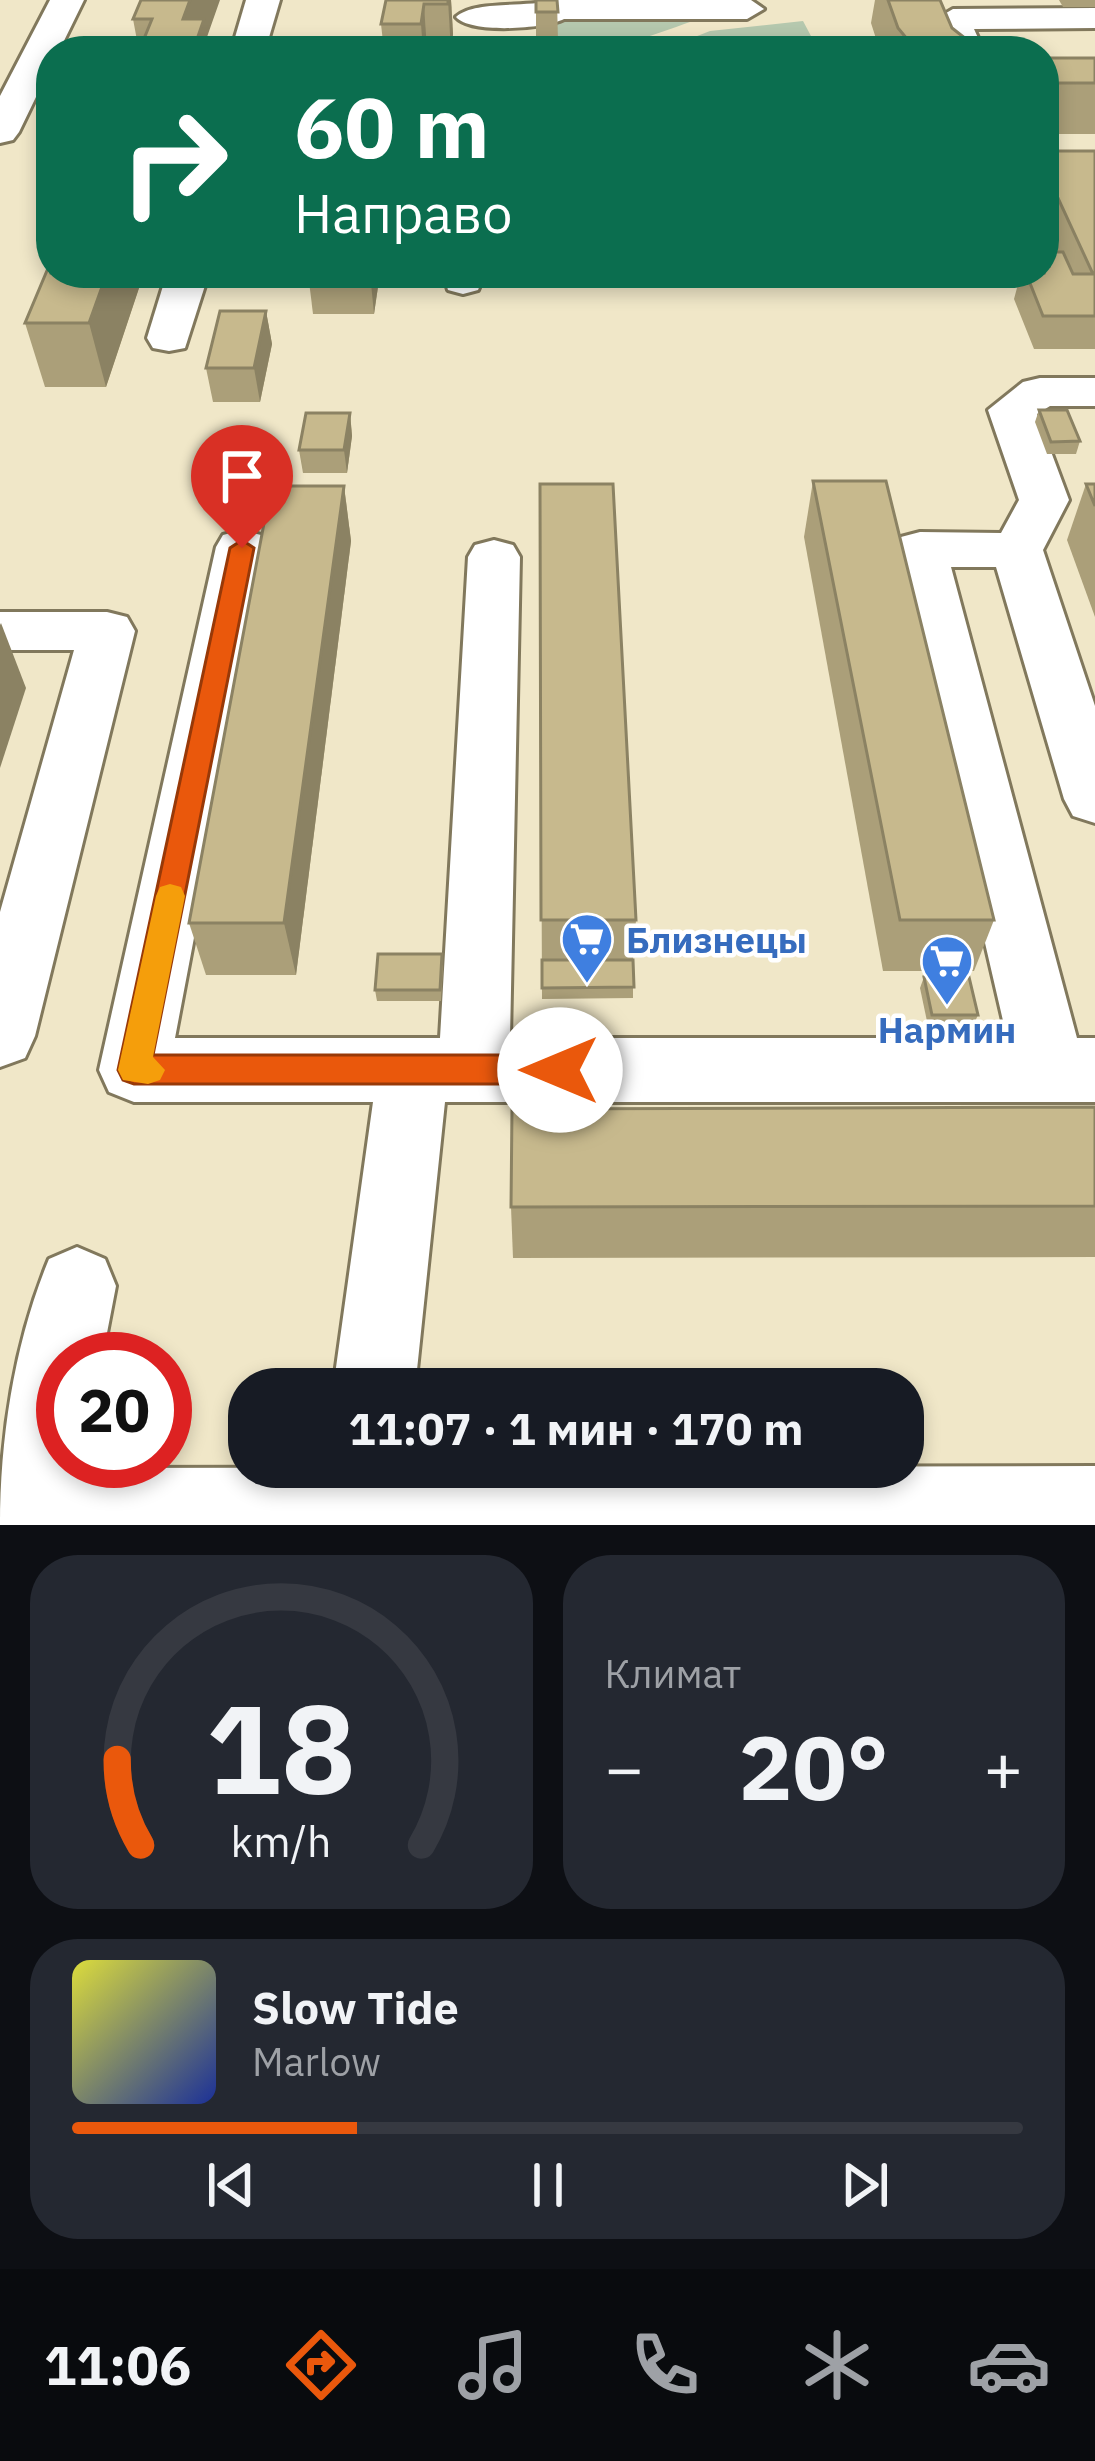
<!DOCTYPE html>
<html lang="ru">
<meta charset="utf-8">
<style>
body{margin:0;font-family:"IBM Plex Sans",sans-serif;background:#242831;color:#f1f3f6;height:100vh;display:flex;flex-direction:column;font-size:45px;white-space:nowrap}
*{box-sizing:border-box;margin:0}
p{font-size:39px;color:#9ea1a6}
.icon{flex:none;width:66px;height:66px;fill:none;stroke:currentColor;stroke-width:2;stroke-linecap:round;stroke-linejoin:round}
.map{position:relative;height:1525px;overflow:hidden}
.side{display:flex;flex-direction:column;gap:30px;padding:30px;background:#0d0f14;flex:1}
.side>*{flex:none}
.hud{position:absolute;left:36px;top:36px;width:1023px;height:252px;border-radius:48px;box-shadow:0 6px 18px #0003;background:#0b6e4f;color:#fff;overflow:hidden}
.speed{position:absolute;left:36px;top:1332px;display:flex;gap:24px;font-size:60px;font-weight:700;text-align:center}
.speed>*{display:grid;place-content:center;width:156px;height:156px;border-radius:50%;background:#171b24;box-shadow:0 6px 18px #0003;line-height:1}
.speed .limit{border:18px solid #d22;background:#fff;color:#111}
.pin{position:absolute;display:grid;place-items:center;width:102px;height:102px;color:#fff;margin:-123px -51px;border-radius:50% 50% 50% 0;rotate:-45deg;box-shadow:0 0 12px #0007}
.pin .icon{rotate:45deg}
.me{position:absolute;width:132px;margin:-66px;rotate:270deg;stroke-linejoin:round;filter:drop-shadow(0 0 9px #0008)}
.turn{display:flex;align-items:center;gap:42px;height:252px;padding:0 60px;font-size:54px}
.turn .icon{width:156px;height:156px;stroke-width:2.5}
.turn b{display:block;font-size:84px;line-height:102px}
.big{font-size:90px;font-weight:700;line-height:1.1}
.side .tile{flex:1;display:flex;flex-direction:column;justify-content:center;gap:18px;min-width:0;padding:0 42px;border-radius:48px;background:#242831}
.side .dial{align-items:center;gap:0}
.dial svg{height:312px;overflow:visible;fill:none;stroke:#363941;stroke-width:7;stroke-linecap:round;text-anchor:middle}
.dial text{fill:#f1f3f6;stroke:none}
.song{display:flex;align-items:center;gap:36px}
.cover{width:144px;height:144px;border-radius:18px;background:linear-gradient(135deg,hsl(60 70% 55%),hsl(230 70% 35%))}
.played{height:12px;border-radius:6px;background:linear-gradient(90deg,#ea580c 30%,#363941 30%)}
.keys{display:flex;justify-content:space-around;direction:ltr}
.heat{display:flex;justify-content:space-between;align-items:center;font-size:66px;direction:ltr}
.side .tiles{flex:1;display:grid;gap:30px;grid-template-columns:1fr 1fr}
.tile:last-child{grid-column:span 2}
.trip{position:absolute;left:228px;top:1368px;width:696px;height:120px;border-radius:48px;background:#171b24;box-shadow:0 6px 18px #0003;font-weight:700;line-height:120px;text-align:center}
.tab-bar{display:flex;height:192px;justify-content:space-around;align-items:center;background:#090b0e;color:#9ea1a6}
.tab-bar .icon{width:84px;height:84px}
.tab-bar .active{color:#ea580c}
.tab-bar b{font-size:54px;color:#f1f3f6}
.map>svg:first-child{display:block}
.green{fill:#b5c8ae}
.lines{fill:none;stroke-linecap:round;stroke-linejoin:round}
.minor-casing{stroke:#81785c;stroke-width:6}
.minor{fill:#fff;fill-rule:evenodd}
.wall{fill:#ab9f79}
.shaded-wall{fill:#8b8263}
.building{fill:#c7b98d;stroke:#8b8263;stroke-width:3}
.route{fill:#ea580c;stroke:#983908;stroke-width:3}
.slow{fill:#f59e0b}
.labels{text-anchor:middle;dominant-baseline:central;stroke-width:9;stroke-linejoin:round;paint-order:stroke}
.shop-label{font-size:36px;font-weight:bold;fill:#366cbe;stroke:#fff;text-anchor:start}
</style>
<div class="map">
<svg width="1095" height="1525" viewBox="0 0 1095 1525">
<rect width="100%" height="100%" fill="#f0e7c8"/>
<g class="green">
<path d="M569 13 708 16C652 34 594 63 536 42Z"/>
<polygon points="803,21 819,51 659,51 710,31"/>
</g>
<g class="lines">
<g class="minor-casing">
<g id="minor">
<polygon points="50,0 84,0 59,51 51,51 51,66 19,132 13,140 0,143 0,96"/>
<polygon points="246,0 280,0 265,51 231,51"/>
<path d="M554 0H751L764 9 747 19H564C544 29 471 34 456 17 474 0 527 8 554 0Z"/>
<polygon points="1095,8 1095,28 974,29 984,51 950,51 936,19 953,9"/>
<polygon points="167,273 209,273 185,348 169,351 153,348 147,338"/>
<polygon points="443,273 485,273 478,290 463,294 448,290"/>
<polygon points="1040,378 1095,378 1095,406 1050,406 1037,414 1069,500 1043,550 1095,706 1095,823 1073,816 1064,799 996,567 951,567 1077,1038 1095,1038 1095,1102 445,1102 415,1389 333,1389 373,1102 134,1102 109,1092 99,1070 216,547 223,535 242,530 261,535 268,547 175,1038 440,1038 468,557 475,545 494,540 513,545 520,557 510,1038 1007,1038 894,549 901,537 920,532 1001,533 1019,500 988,410 1023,382"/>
<polygon points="0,612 107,612 127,617 135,631 35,1036 25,1058 0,1067 0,912 74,650 0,650"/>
<path d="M77 1247 105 1259 116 1286 102 1359H63V1461H82L81 1468 1095 1466V1525H0C0 1436 15 1341 49 1259Z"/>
</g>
</g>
<use href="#minor" class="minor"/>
</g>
<g class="wall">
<polygon points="141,0 207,37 139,51 133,19"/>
<polygon points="386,0 451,0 453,34 451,51 384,51 381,24"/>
<polygon points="536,0 557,0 558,42 536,42"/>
<polygon points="875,0 940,0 952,28 980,50 990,51 880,51 871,23"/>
<polygon points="1059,0 1095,0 1095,7 1063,7"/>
<rect x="1044" y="58" width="51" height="76"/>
<polygon points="1044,151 1095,151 1095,349 1034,349 1014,299 1021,273 1044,273 1044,252 1058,252 1049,231 1044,231"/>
<polygon points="144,273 106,387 45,387 25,323"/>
<polygon points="308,273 380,273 374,314 313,314"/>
<polygon points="266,311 272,344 260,402 213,402 206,368"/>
<polygon points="1039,410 1080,441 1076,454 1047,454 1035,422"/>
<polygon points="350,413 352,436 347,473 303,473 299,450"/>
<polygon points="813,481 994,920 974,971 883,971 804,537"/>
<polygon points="540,484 636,920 633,960 633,998 542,999"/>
<polygon points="1086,484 1095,484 1095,617 1067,540"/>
<polygon points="344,486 351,541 296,975 206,975 189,923"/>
<polygon points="443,965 441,1001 377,1001 375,990"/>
<polygon points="924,977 978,1015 973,1026 928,1026 920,988"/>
<polygon points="1095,1107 1095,1257 513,1258 511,1207"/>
</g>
<g class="shaded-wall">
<polygon points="190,0 220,0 207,37 209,51 189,51 183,19"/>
<polygon points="448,0 451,0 453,34 451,51"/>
<polygon points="424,4 427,51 423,51 421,24"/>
<polygon points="107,273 144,273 106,387 89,323"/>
<polygon points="370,273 380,273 374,314"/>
<polygon points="266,311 272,344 260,402 254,368"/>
<polygon points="350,413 352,436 347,473 344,450"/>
<polygon points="344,486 351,541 296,975 284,923"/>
<polygon points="1,623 26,688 0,768 0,625"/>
</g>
<g class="building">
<polygon points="141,0 190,0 183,19 204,19 193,51 139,51 152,19 133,19"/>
<polygon points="386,0 448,0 448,4 424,4 421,24 381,24"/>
<polygon points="536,0 557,0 558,12 536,12"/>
<polygon points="888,0 940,0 952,28 980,50 990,51 917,51 898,28"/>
<rect x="1044" y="58" width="51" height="25"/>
<polygon points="1044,151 1095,151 1095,316 1043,316 1026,273 1044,273 1044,266 1049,266 1044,252 1063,252 1073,274 1093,274 1058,198 1044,198"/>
<polygon points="51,261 51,273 107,273 89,323 25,323"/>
<polygon points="220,311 266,311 254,368 206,368"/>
<polygon points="1039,410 1067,410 1080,441 1051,442"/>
<polygon points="306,413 350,413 344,450 299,450"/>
<polygon points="813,481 886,481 994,920 900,920"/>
<polygon points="540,484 613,484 636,920 541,920"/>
<polygon points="1086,484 1095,484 1095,506"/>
<polygon points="271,486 344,486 284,923 189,923"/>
<polygon points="378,954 442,954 440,990 375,990"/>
<polygon points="542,960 633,960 634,987 542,988"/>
<polygon points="924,977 969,977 978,1015 932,1015"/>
<polygon points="1095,1107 1095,1206 511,1207 512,1109"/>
</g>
<polygon class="route" points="242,540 254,548 153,1055 560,1055 571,1059 576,1070 571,1080 560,1084 134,1084 123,1080 118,1070 230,548"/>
<polygon class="slow" points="170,884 181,887 185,896 153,1057 165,1070 160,1080 148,1084 123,1080 118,1070 156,896 160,887"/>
<defs>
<g id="supermarket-pin" transform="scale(2.7)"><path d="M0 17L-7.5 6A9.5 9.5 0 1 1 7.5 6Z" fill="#3f7fe0" stroke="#fff"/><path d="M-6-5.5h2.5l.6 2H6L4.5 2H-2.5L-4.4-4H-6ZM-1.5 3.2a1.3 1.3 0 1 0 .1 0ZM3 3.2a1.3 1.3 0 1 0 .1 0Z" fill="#fff"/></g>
</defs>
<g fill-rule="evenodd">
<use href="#supermarket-pin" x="587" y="939"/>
<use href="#supermarket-pin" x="947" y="961"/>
</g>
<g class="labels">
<g class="shop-label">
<text x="626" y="939">Близнецы</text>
<text x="947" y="1029" text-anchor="middle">Нармин</text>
</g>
</g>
</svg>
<div class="speed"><div class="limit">20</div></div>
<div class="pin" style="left:242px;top:548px;background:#d93025"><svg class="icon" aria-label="arrive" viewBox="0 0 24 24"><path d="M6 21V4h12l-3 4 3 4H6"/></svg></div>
<svg class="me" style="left:560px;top:1070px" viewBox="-20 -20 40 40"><circle r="19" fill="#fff"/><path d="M0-13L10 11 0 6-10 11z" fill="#ea580c"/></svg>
<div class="trip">11:07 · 1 мин · 170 m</div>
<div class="hud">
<div class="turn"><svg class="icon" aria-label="right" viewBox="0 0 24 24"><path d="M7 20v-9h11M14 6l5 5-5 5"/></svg><div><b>60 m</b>Направо</div></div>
</div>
</div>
<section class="side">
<div class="tiles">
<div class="tile dial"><svg viewBox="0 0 100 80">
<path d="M14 69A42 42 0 1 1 86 69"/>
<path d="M14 69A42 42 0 0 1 8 47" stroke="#ea580c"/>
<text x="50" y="56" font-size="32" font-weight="700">18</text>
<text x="50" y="72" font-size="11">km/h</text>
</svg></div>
<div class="tile"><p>Климат</p>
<div class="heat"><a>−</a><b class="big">20°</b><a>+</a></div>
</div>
<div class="tile">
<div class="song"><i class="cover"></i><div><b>Slow Tide</b><p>Marlow</p></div></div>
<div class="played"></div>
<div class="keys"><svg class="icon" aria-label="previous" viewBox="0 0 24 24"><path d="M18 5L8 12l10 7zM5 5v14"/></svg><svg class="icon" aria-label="pause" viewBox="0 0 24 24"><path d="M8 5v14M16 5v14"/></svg><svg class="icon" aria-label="next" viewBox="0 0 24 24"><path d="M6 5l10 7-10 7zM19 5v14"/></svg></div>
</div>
</div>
</section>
<nav class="tab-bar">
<b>11:06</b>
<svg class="icon active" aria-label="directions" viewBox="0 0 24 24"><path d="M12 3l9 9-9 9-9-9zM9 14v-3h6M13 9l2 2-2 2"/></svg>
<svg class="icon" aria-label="music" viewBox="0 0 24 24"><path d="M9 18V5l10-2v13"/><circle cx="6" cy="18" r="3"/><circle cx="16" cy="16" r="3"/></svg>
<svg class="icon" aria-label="phone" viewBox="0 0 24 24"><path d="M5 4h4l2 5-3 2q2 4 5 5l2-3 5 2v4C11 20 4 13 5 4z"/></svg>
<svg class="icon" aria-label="climate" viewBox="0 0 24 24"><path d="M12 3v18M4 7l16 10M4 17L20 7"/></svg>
<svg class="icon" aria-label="car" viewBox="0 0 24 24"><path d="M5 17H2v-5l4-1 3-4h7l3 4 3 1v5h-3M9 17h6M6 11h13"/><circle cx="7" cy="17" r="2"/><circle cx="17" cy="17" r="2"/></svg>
</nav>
